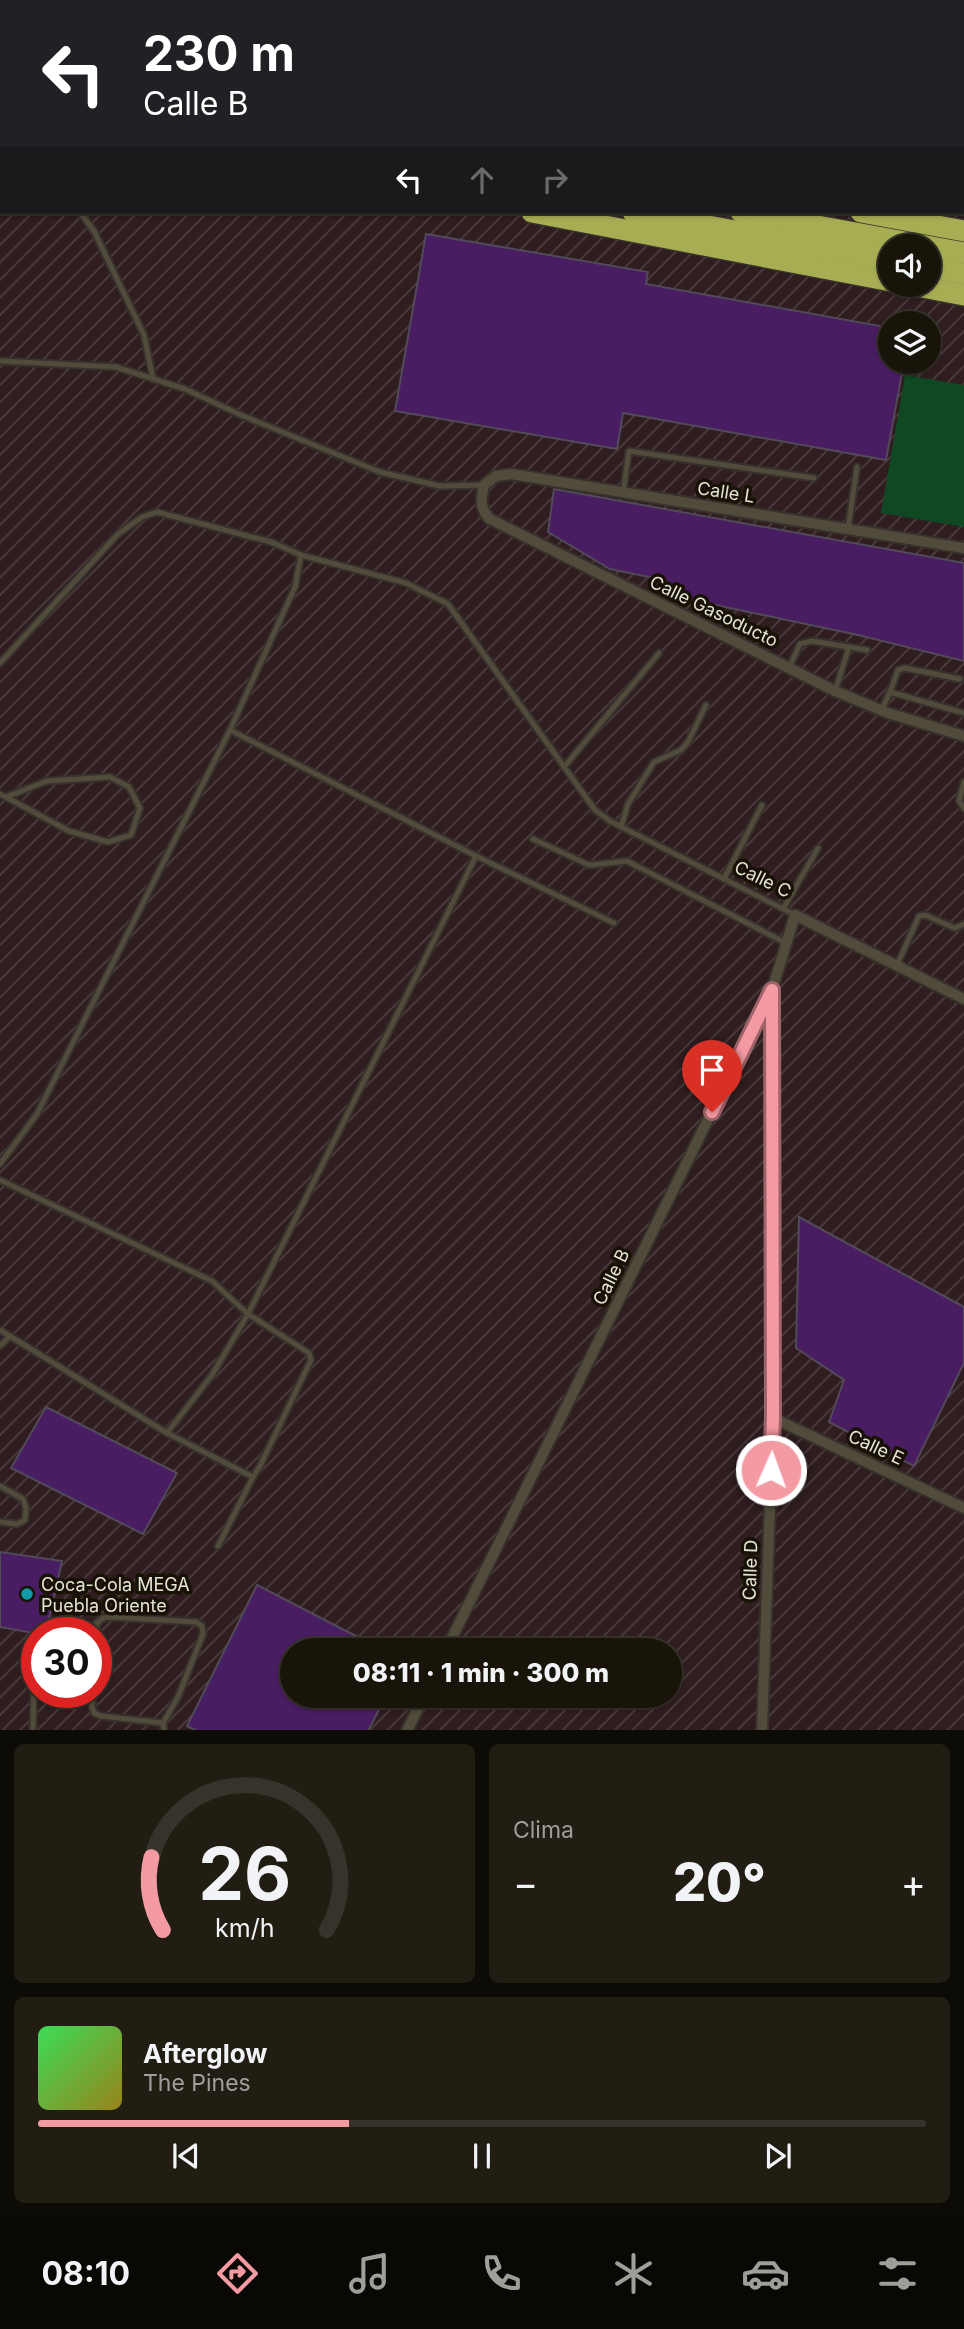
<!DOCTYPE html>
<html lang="es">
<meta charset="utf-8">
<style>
body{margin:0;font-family:Inter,sans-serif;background:#211d12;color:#f1f3f6;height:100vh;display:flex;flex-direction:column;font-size:26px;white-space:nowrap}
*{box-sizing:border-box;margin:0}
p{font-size:23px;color:#9f9e9c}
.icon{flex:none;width:38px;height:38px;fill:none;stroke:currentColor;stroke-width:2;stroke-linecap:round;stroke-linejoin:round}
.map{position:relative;height:1730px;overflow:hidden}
.details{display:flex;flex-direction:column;gap:14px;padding:14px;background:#0d0b05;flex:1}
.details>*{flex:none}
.hud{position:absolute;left:0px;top:0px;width:964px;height:214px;box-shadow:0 2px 5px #0004,0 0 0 2px #36332a;background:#202124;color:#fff;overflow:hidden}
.tools{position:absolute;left:878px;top:234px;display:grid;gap:14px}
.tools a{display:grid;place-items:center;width:63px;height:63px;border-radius:50%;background:#181409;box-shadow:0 2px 5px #0004,0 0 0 2px #36332a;font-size:35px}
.speed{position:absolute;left:21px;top:1617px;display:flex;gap:14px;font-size:35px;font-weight:700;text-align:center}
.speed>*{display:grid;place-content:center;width:91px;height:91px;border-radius:50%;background:#181409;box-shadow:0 2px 5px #0004,0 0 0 2px #36332a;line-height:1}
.speed .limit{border:10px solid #d22;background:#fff;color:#111}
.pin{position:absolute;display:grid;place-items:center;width:60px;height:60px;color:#fff;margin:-72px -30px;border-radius:50% 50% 50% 0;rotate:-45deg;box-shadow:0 0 7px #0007}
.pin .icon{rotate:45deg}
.me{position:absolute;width:77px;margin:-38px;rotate:2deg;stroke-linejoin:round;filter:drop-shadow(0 0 5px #0008)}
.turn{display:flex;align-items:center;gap:24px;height:147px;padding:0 28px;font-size:32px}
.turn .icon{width:91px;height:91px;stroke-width:2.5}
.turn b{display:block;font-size:49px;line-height:60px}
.lanes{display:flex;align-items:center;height:66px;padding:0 28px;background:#0003;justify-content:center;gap:35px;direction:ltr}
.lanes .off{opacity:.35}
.big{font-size:52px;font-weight:800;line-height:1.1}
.details .widget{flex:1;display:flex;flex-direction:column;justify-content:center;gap:10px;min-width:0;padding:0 24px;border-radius:10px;background:#211d12}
.details .dial{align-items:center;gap:0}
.dial svg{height:182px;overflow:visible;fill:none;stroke:#36332a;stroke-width:7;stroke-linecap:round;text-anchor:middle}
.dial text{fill:#f1f3f6;stroke:none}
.song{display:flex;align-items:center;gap:21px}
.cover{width:84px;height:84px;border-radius:10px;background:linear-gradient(135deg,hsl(130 70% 55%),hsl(50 70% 35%))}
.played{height:7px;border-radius:4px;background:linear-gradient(90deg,#f49aa2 35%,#36332a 35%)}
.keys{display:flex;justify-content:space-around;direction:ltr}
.heat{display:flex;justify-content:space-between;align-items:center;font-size:38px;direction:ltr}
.details .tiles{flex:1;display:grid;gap:14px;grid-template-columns:1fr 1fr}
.widget:last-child{grid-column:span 2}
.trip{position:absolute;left:280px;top:1638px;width:402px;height:70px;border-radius:35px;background:#181409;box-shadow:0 2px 5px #0004,0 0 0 2px #36332a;font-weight:800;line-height:70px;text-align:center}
.menu{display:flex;height:112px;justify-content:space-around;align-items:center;background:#0a0804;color:#9f9e9c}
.menu .icon{width:49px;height:49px}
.menu .on{color:#f49aa2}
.menu b{font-size:32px;color:#f1f3f6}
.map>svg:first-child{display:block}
.industrial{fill:url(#industrial-furrows);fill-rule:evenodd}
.pitch{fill:#0f4823}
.building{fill:#481d61;stroke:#524959;stroke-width:2}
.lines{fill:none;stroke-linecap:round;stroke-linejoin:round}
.lane-casing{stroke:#36322b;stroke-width:9}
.street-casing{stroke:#36322b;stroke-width:14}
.highway-casing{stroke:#36322b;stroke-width:24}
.lane{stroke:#504b3a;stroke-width:5}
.street{stroke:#504b3a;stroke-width:10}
.highway{stroke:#a7ad53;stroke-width:21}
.route-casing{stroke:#9f6469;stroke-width:18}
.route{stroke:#f49aa2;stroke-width:12}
.culture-dot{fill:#0f9aa8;stroke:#171204;stroke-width:2.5}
.labels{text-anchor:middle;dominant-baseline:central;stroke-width:7;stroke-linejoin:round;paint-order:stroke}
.street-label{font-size:18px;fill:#e5e2d8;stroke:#171204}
.poi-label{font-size:18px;fill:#e5e2d8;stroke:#171204;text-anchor:start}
</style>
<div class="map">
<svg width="964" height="1731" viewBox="0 0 964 1731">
<defs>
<pattern id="industrial-furrows" width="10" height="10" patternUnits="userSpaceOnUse" patternTransform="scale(1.75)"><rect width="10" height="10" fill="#2f1d20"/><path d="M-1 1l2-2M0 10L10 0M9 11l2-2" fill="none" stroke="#4d3e40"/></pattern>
</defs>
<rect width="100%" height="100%" fill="#201b0c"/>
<path class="industrial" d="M0 0H964V1730L0 1731ZM2 2H962V212H2ZM891 247H929V285H891ZM891 324H929V362H891ZM37 1633H96V1692H37ZM292 1650H670V1696H292Z"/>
<polygon class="pitch" points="905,375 964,385 964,527 881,513"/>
<g class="building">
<polygon points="426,234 648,272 646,284 891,328 891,362 904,362 886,460 623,413 617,449 395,411"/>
<polygon points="554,489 964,563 964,661 858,635 663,594 664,580 610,569 548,532"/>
<polygon points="799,1217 964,1307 964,1363 914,1466 829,1422 844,1380 796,1348"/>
<polygon points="46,1407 177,1473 143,1534 11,1468"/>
<polygon points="0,1552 62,1561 46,1633 33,1633 0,1627"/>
<polygon points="257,1585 383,1650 292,1650 292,1696 386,1696 368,1731 197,1731 187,1726"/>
</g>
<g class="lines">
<g class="lane-casing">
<g id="lane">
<polyline points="365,0 365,2"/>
<polyline points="491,2 492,0"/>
<polyline points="535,2 537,0"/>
<polyline points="962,34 964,30"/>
<polyline points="962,37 964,38"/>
<polyline points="962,94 964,94"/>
<polyline points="962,132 964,133"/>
<polyline points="0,183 2,183"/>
<polyline points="80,212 94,231 144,335 153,379"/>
<polyline points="0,361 116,367 185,389 241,415 380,472 440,486 484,485"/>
<polyline points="623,493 629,451 814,478"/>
<polyline points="848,529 857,467"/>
<polyline points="301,555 406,583 448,604 595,810 610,821 795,915"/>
<polyline points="0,663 118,534 142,517 157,512 271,542 301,555 295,587 230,730 37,1114 0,1164"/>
<polyline points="789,668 800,644 812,641 867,650"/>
<polyline points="835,691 849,647"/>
<polyline points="890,692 898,670 905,668 960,679"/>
<polyline points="882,709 890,692 964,713"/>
<polyline points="230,730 476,856 614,923"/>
<polyline points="564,767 659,653"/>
<polyline points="964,782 959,801 964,808"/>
<polyline points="0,794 69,831 108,842 131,835 140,808 129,787 110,777 47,781 6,797"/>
<polyline points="621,827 628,804 654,762 681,750 688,742 706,705"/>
<polyline points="533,839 589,865 627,861 786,943"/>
<polyline points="724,879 762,805"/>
<polyline points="783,909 818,848"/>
<polyline points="897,965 919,916 925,915 955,928 964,924"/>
<polyline points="0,1180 212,1281 248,1314 212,1375 167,1433 0,1330"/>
<polyline points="0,1346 10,1336"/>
<polyline points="167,1433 253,1477 260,1466 311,1360 309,1353 248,1314 476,856"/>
<polyline points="0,1486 23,1499 26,1508 25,1520 17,1524 0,1522"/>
<polyline points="218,1546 253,1477"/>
<polyline points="96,1636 97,1623 103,1618 110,1617 196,1622 202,1626 203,1634 178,1697 163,1723 164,1731"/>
<polyline points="93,1692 92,1706 94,1713 101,1716 163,1723"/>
<polyline points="33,1731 34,1685"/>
</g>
</g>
<g class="street-casing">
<g id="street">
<polyline points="0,6 2,6"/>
<polyline points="962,189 964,189"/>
<path d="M964 548 511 474 496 476 484 485C481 500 479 507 490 519L835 691 888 713 964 736"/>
<polyline points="773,1418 964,1508"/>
<polyline points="446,1650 772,990 795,915 964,999"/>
<polyline points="407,1731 424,1696"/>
<polyline points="762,1731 773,1418 772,995"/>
</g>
</g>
<g class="highway-casing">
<g id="highway">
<polyline points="0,57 2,57"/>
<polyline points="0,74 2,74"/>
<polyline points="0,105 2,106"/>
<polyline points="0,123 2,123"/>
<polyline points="532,212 891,281"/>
<polyline points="633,212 891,260"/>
<polyline points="741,212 964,253"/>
<polyline points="861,212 964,231"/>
<polyline points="929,267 964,274"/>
<polyline points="912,285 964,295"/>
</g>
</g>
<use href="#lane" class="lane"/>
<use href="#street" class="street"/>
<use href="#highway" class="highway"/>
</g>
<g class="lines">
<g class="route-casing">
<polyline id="route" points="712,1112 772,990 773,1418 771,1470"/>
</g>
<use href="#route" class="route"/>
</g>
<circle class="culture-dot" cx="27" cy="1594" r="7"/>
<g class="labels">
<g class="street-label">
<text transform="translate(726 492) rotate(9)">Calle L</text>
<text transform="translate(714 611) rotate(26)">Calle Gasoducto</text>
<text transform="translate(763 879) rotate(26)">Calle C</text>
<text transform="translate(611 1277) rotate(-64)">Calle B</text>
<text transform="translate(876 1447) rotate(25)">Calle E</text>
<text transform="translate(750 1570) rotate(-88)">Calle D</text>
</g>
<g class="poi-label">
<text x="41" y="1584">Coca-Cola MEGA<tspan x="41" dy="21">Puebla Oriente</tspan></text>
</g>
</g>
</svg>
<div class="tools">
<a><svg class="icon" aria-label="sound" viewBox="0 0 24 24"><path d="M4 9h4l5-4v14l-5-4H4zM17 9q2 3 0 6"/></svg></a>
<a><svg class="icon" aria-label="layers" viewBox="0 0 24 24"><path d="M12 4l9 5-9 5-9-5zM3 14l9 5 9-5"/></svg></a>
</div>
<div class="speed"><div class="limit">30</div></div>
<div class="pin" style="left:712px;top:1112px;background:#d93025"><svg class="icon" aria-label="arrive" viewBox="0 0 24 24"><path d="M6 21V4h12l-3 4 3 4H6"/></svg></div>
<svg class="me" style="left:771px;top:1470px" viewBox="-20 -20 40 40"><circle r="17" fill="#f49aa2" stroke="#fff" stroke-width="3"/><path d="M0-11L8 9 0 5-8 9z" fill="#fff"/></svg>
<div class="trip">08:11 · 1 min · 300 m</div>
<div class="hud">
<div class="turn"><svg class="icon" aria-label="left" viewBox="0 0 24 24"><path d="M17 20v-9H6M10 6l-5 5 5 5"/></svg><div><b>230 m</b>Calle B</div></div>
<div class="lanes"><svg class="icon" aria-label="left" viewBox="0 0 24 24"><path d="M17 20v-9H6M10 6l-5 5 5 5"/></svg><svg class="icon off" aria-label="ahead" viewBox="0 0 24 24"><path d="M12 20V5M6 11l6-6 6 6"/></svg><svg class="icon off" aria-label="right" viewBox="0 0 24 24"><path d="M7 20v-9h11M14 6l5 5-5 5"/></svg></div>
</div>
</div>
<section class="details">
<div class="tiles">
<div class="widget dial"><svg viewBox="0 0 100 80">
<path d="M14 69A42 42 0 1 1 86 69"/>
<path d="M14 69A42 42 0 0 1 9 37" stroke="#f49aa2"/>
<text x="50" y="56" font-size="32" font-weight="700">26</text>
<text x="50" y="72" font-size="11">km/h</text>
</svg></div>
<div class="widget"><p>Clima</p>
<div class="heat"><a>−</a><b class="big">20°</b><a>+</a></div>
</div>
<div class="widget">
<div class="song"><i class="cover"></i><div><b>Afterglow</b><p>The Pines</p></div></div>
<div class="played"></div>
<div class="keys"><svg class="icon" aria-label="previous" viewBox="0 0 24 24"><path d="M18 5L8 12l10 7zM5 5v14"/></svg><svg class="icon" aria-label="pause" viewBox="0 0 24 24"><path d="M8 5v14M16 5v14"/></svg><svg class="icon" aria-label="next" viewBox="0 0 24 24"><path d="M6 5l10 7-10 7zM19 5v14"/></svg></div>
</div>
</div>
</section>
<nav class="menu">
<b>08:10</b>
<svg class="icon on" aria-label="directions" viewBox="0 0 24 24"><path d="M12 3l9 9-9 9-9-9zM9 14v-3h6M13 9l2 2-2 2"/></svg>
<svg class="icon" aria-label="music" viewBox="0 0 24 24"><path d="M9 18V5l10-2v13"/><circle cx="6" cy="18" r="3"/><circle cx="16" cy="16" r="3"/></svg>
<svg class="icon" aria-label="phone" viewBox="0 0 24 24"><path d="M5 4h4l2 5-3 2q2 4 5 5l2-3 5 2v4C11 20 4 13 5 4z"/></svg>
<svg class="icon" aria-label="climate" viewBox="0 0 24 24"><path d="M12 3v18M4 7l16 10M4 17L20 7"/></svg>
<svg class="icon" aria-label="car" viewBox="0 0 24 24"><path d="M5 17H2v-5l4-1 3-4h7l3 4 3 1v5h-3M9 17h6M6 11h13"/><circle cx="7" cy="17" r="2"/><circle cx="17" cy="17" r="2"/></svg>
<svg class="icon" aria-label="filters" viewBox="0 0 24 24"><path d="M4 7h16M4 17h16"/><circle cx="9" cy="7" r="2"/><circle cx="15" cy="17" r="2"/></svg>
</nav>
